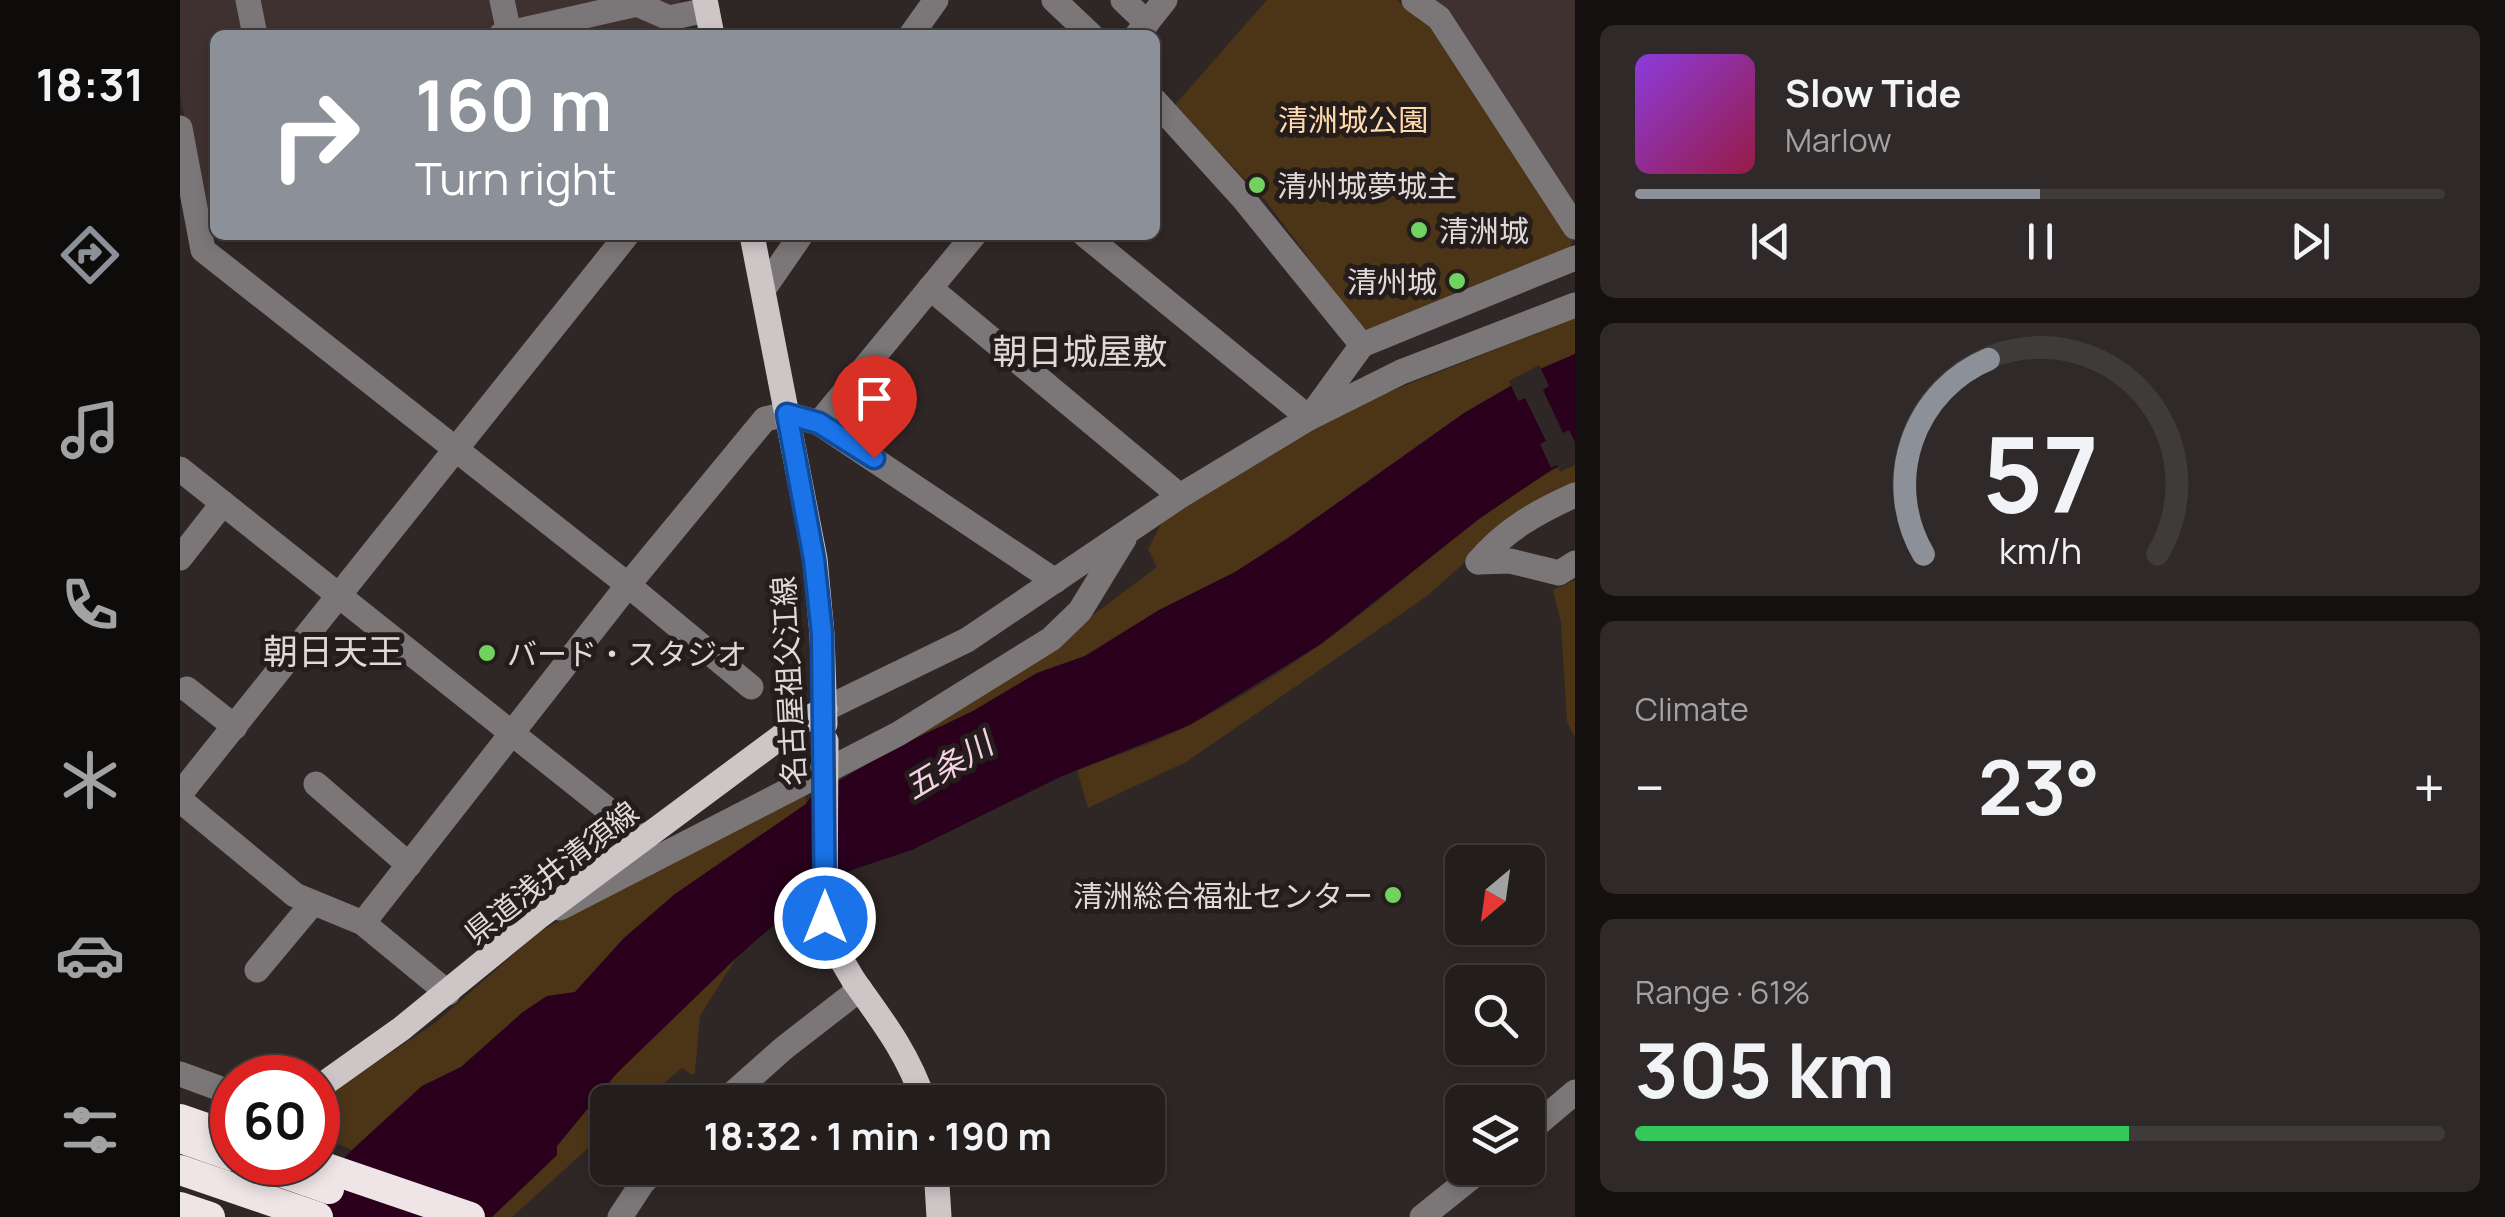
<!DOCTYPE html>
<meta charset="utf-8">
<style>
body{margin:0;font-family:Manrope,"Noto Sans JP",sans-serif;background:#2f2a29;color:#f1f3f6;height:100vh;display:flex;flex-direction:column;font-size:38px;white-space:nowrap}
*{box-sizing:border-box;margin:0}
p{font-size:32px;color:#a3a2a3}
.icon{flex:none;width:55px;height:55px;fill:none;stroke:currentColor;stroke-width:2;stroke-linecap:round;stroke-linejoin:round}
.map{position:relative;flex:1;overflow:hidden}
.sheet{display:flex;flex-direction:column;gap:25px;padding:25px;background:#13100f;width:930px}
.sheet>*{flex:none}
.hud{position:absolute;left:30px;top:30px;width:950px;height:210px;border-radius:15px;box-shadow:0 5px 15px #0003,0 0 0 2px #403b3b;background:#8c9099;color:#fff;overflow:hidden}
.needle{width:65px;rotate:209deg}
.fabs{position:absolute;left:1265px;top:845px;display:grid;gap:20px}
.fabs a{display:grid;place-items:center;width:100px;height:100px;border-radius:15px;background:#231d1c;box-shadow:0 5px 15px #0003,0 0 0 2px #403b3b;font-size:50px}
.speed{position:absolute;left:30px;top:1055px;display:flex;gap:20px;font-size:50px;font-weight:700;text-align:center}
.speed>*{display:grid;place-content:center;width:130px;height:130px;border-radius:50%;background:#231d1c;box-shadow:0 5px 15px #0003,0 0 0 2px #403b3b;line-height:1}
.speed .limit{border:15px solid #d22;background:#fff;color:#111}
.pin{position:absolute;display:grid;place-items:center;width:85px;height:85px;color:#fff;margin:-102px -42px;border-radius:50% 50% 50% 0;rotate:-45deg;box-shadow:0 0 10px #0007}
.pin .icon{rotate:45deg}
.me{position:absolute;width:110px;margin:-55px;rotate:0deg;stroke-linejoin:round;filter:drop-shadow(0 0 8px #0008)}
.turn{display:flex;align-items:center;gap:35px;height:210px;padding:0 40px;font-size:45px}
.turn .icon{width:130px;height:130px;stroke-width:2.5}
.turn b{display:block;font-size:70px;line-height:85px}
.big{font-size:75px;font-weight:700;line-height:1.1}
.sheet .widget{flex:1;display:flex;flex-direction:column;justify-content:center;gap:15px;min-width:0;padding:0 35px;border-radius:15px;background:#2f2a29}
.sheet .dial{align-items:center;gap:0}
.dial svg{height:260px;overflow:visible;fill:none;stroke:#403b3b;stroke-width:7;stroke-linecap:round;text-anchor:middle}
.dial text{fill:#f1f3f6;stroke:none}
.song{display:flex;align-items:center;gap:30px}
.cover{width:120px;height:120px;border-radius:15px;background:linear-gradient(135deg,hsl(270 70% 55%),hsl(340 70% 35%))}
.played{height:10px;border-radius:5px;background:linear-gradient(90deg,#8c9099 50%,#403b3b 50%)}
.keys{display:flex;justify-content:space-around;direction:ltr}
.heat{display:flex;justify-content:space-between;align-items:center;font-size:55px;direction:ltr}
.charge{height:15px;border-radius:8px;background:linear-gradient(90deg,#34c759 61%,#403b3b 0)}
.trip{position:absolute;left:410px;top:1085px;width:575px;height:100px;border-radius:15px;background:#231d1c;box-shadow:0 5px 15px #0003,0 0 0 2px #403b3b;font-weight:700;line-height:100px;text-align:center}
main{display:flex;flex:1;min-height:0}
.tab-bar{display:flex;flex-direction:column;width:180px;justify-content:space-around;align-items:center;background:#0e0c0b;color:#a3a2a3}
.tab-bar .icon{width:70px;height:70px}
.tab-bar .current{color:#8c9099}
.tab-bar b{font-size:45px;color:#f1f3f6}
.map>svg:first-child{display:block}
.built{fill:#3f312f}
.green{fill:#4c3516}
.water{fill:#2a001d}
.pier{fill:#2f2726}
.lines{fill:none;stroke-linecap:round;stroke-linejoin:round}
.minor{stroke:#7b7778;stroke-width:25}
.major{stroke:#cec5c7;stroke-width:25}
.highway{stroke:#efe4e6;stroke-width:30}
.major-bridge{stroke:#cec5c7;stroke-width:25}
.highway-bridge{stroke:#efe4e6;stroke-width:30}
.route-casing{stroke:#114b97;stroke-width:25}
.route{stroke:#1a73e8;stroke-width:18}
.poi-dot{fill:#70d35f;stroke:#251d1c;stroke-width:4}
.labels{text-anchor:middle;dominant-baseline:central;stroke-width:10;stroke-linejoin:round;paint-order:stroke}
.park-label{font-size:30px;fill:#ffdaac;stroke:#251d1c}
.poi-label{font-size:30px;fill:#dfd9d9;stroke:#251d1c;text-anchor:start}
.street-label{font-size:30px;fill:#dfd9d9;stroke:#251d1c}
.water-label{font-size:32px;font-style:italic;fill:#f5d1e6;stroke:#251d1c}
.quarter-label{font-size:35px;fill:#dfd9d9;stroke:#251d1c}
</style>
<main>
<nav class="tab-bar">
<b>18:31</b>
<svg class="icon current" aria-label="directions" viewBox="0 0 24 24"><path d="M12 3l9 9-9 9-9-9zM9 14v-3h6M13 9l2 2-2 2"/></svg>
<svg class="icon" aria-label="music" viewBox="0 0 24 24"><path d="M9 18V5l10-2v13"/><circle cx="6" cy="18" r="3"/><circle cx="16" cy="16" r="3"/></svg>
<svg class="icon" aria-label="phone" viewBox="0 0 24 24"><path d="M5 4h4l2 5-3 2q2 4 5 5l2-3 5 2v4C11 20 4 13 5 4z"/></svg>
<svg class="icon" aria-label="climate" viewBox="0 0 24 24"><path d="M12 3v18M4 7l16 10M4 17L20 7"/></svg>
<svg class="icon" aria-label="car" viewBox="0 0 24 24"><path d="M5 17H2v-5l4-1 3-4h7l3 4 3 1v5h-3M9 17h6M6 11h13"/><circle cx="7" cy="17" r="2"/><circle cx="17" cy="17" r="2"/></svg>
<svg class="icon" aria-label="filters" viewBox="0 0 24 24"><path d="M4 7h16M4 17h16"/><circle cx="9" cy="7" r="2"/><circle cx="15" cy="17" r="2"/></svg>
</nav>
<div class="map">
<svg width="1395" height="1217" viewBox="0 0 1395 1217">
<rect width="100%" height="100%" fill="#2f2726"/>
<g class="built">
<polygon points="0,0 500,0 507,35 35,35 35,217 25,219 0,95"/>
<polygon points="1247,0 1395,0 1395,206"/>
</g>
<g class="green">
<polygon points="1087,0 1217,0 1255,27 1393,240 1388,252 1195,334 1180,326 1086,201 994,106"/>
<polygon points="1395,318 1395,354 1360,369 1284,413 1108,538 1055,572 979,610 905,656 857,673 793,711 711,750 869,648 977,567 968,549 983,520 1176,405"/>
<path d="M1395 459V488L1342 511 1247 596 1006 762 908 808 897 770C935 756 975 743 1011 724 1056 701 1100 673 1141 644 1226 584 1301 504 1395 459Z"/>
<polygon points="1395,580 1395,737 1387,722 1381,623 1373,590"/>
<polygon points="625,787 626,804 495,894 444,938 395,992 367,996 343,1012 281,1067 242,1086 172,1150 138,1136 138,1101 254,1024 359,932"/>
<polygon points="556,958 520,1016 515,1072 512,1075 502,1068 462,1102 428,1102 427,1131 332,1217 312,1217 377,1155 377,1146 437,1073"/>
</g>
<polygon class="water" points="1395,354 1395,459 1371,470 1299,519 1141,644 1010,725 880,777 732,850 672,870 634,890 556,958 437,1073 377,1146 377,1155 312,1217 105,1217 172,1150 242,1086 281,1067 343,1012 367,996 395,992 444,938 495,894 626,804 630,798 711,750 793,711 857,673 905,656 979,610 1055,572 1108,538 1284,413 1360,369"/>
<polygon class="pier" points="1359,365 1369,386 1363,390 1383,433 1389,430 1395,442 1395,465 1380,472 1377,465 1371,468 1360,444 1366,441 1345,398 1338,401 1329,381"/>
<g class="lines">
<g class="minor">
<polyline points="68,0 75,35"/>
<polyline points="322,0 329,33"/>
<polyline points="874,0 911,35"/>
<polyline points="943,0 967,23"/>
<polyline points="1234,0 1259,18 1395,227"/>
<polyline points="321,35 457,4 489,18 527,10"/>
<polyline points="731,35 756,0"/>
<polyline points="957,35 985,0"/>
<polyline points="975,101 1062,197 1182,345"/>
<polyline points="0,128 23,250 448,585 571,687"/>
<polyline points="905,235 1129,418"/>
<polyline points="750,288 1000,496"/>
<polyline points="583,290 621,235"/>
<polyline points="1132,414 1182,345 1395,258"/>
<polyline points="639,423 875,581"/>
<polyline points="0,469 466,840"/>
<polyline points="0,558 43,503"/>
<path d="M1298 562C1325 530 1357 512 1395 495"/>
<polyline points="1298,562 1330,561 1379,573 1395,563"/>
<polyline points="7,689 55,727"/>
<polyline points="645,709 787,640 1000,496 1129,418 1221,372 1395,305"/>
<polyline points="136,784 229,865"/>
<polyline points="0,794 447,235"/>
<polyline points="0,800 115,895 183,923 268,993"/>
<polyline points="380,908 718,734 871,639 900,611 944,539"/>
<polyline points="183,923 448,585 585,419 607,414 639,423 794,235"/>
<polyline points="77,970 133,903"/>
<polyline points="0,1074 52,1093"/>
<polyline points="543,1102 604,1048 680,989"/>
<polyline points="1348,1132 1395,1092"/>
<polyline points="440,1217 463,1182 478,1168"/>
<polyline points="1242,1217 1303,1168"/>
</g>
<g class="major">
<polyline points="525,0 532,35"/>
<polyline points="572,235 635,559 642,634 645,724"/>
<path d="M674 981C702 1020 729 1055 744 1102"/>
<polyline points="138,1088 221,1029 357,918 618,724 645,709"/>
<polyline points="756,1168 759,1217"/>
</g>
<g class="highway">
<polyline points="0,1119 52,1137"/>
<polyline points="72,1162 149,1189"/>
<polyline points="129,1162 290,1217"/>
</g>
<polyline class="major-bridge" points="646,741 645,917 661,959 674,981"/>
<g class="highway-bridge">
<polyline points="0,1138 52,1156"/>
<polyline points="0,1170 138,1217"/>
<polyline points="0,1207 30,1217"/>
</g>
</g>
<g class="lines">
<g class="route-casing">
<polyline id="route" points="645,918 642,634 634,559 607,414 639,423 694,458"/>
</g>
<use href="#route" class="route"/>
</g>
<g class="poi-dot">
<circle cx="1077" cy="185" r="10"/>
<circle cx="1239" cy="230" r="10"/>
<circle cx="1277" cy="281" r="10"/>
<circle cx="307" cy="653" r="10"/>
<circle cx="1213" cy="895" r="10"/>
</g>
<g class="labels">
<g class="park-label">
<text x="1173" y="119">清洲城公園</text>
</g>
<g class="poi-label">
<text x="1097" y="185">清州城夢城主</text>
<text x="1259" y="230">清洲城</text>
<text x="1257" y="281" text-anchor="end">清州城</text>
<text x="327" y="653">バード・スタジオ</text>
<text x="1193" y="895" text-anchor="end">清洲総合福祉センター</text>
</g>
<g class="street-label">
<text transform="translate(608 681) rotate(-93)">名古屋祖父江線</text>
<text transform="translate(371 872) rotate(-38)">県道浅井清須線</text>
</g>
<g class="water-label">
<text transform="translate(768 765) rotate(-31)">五条川</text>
</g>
<g class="quarter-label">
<text x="900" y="351">朝日城屋敷</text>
<text x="153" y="651">朝日天王</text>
</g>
</g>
</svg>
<div class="fabs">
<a><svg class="needle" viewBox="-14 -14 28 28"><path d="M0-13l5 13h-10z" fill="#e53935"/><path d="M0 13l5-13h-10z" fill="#a3a2a3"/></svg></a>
<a><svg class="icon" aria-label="search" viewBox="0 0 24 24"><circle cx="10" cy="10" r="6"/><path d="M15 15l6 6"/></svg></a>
<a><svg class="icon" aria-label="layers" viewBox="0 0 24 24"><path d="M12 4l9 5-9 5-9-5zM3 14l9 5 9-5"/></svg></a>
</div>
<div class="speed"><div class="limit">60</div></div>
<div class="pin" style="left:694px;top:458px;background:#d93025"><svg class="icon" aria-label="arrive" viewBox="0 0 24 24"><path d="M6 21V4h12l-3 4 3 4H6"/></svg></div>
<svg class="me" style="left:645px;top:918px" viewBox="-20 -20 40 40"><circle r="17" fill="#1a73e8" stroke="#fff" stroke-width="3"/><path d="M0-11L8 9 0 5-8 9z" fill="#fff"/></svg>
<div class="trip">18:32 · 1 min · 190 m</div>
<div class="hud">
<div class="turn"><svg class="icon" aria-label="right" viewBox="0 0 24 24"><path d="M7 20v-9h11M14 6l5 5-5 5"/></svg><div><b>160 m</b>Turn right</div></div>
</div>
</div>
<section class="sheet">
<div class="widget">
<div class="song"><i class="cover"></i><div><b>Slow Tide</b><p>Marlow</p></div></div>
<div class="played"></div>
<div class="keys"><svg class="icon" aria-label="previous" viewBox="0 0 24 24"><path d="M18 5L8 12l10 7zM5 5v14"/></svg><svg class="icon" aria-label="pause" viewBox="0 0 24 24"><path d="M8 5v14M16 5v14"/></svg><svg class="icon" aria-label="next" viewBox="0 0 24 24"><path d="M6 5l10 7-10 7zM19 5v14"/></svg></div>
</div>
<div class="widget dial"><svg viewBox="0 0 100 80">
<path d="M14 69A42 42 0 1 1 86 69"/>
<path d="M14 69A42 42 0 0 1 34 9" stroke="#8c9099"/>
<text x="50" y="56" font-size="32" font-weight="700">57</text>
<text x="50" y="72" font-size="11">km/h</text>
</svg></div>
<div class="widget"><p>Climate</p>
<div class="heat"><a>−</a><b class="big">23°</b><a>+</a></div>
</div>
<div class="widget"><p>Range · 61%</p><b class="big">305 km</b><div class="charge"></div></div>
</section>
</main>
